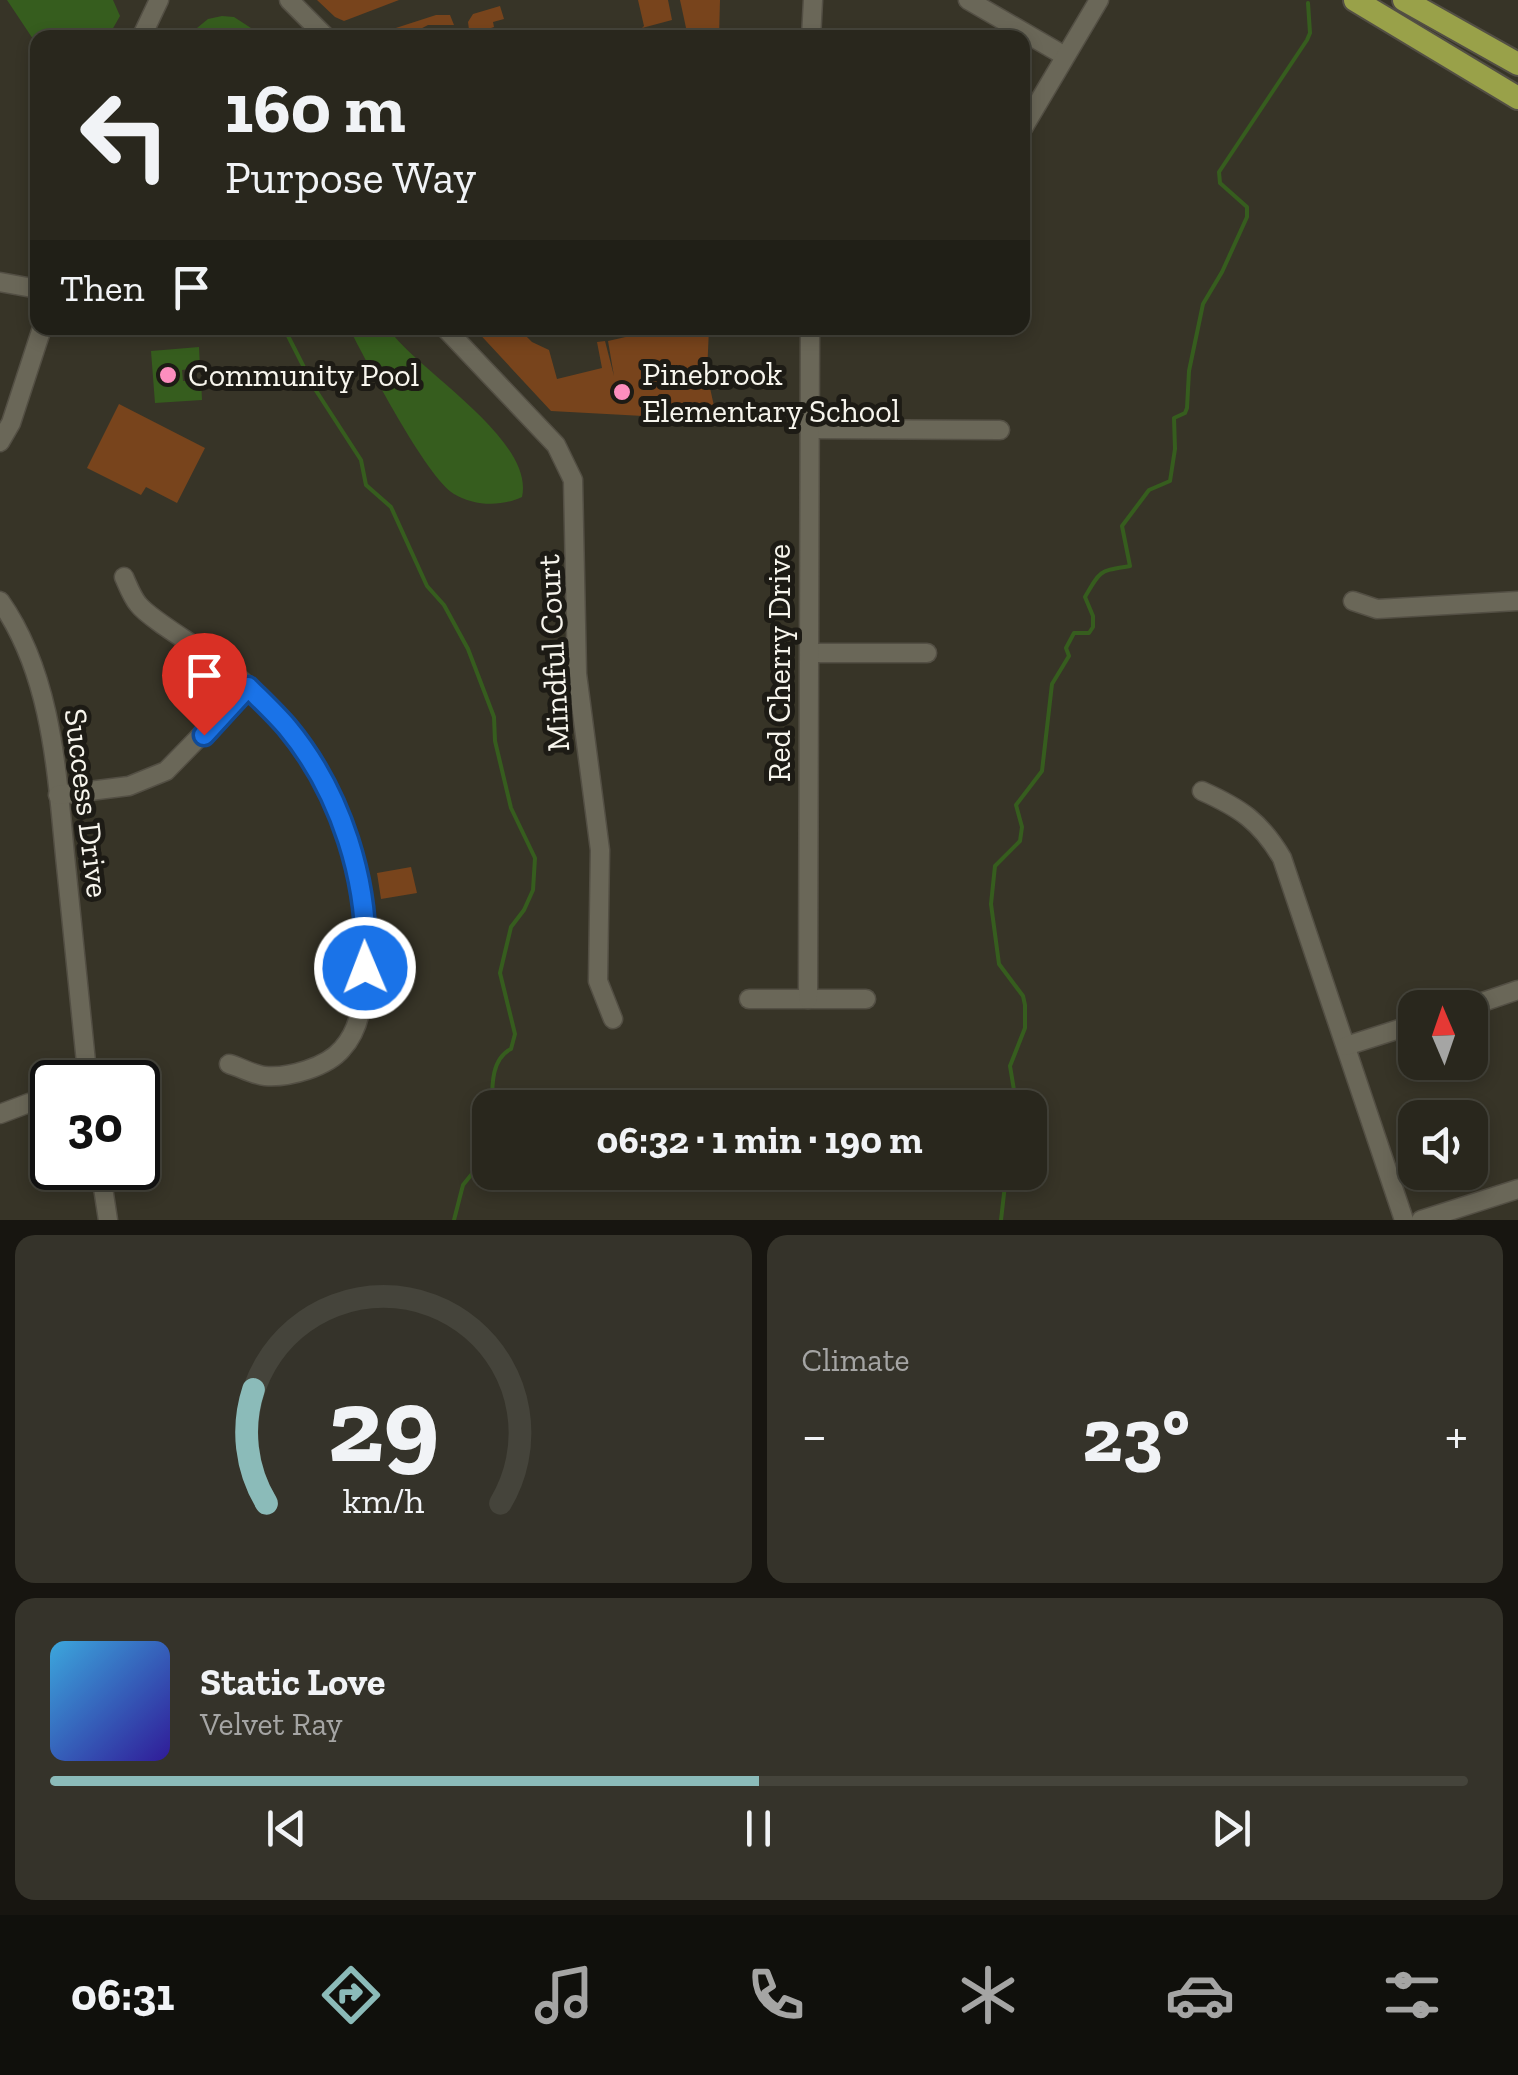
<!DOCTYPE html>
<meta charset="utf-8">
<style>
body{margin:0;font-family:"Zilla Slab",serif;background:#35332a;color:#f1f3f6;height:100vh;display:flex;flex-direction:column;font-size:38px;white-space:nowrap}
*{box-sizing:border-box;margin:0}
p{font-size:32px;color:#a5a5a4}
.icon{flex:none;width:55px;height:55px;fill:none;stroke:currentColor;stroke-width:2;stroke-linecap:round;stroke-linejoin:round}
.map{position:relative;height:1220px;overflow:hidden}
.sheet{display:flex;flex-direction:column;gap:15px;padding:15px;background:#171510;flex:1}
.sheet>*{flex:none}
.banner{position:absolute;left:30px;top:30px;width:1000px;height:305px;border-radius:20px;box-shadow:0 5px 15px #0003,0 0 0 2px #45443b;background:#29271d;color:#f1f3f6;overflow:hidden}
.needle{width:65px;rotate:358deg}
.fabs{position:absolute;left:1398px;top:990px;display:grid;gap:20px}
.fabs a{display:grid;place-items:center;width:90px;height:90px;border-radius:20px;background:#29271d;box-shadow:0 5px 15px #0003,0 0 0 2px #45443b;font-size:50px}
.speed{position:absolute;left:30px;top:1060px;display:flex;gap:20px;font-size:50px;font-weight:700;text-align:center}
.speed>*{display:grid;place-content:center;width:130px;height:130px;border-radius:50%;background:#29271d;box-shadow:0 5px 15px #0003,0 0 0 2px #45443b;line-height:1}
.speed .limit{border:5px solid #111;border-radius:15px;background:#fff;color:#111}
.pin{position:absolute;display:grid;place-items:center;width:85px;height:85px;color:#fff;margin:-102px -42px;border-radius:50% 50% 50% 0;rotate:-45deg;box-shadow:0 0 10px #0007}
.pin .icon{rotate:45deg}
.me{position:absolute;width:110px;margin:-55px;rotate:359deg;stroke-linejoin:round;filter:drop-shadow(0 0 8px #0008)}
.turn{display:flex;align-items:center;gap:35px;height:210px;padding:0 30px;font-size:45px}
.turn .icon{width:130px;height:130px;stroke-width:2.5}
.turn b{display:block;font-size:70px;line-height:85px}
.then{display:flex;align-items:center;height:95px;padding:0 30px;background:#0003;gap:20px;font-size:38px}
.big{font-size:75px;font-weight:800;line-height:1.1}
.sheet .widget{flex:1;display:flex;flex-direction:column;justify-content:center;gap:15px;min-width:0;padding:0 35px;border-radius:20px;background:#35332a}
.sheet .dial{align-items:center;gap:0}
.dial svg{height:260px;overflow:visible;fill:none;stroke:#45443b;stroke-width:7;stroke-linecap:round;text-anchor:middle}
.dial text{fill:#f1f3f6;stroke:none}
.song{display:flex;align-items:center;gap:30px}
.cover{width:120px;height:120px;border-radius:15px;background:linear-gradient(135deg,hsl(200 70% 55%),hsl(250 70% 35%))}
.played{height:10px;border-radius:5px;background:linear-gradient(90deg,#8bbbb9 50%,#45443b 50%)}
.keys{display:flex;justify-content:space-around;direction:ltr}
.heat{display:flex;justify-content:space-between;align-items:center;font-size:55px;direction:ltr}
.sheet .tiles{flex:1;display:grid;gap:15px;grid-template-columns:1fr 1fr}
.widget:last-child{grid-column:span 2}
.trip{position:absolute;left:472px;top:1090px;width:575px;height:100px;border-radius:20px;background:#29271d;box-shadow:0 5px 15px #0003,0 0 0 2px #45443b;font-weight:800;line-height:100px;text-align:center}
.tabs{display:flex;height:160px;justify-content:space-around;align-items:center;background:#10100c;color:#a5a5a4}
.tabs .icon{width:70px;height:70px}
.tabs .selected{color:#8bbbb9}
.tabs b{font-size:45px;color:#f1f3f6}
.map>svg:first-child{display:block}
.green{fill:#78441c}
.water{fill:#365d1e}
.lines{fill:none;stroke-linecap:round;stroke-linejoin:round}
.stream{stroke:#365d1e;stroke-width:4}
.minor-casing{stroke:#534f44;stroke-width:21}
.major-casing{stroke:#534f44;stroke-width:26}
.minor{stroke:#6a6758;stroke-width:18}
.major{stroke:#99a149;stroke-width:22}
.route-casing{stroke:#114b97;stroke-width:25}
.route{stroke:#1a73e8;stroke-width:18}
.poi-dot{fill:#fd8ebe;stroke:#1d1b15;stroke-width:4}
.labels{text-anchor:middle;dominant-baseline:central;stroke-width:10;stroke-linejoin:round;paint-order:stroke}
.poi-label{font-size:32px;fill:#f7f5ed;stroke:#1d1b15;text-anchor:start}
.street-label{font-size:32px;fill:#f7f5ed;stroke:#1d1b15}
</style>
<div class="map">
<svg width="1518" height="1220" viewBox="0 0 1518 1220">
<rect width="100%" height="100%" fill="#373427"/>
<g class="green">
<polygon points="317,0 399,0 344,21 335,17"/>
<polygon points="638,0 668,0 672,20 642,28 644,26"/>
<polygon points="680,0 720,0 719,37 688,37"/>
<polygon points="500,6 504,19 493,22 494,27 479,32 479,37 470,37 468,22 473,14"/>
<polygon points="436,15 450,15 454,25 428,25 405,37 368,37"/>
<polygon points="474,328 518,328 532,342 549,350 557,379 602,368 597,342 605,341 614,376 608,341 665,328 682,328 684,335 683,328 709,328 707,374 717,420 551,411"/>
<polygon points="119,404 205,448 177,503 146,487 141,495 87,468"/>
<polygon points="411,867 417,893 381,899 377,873"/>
</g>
<g class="water">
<polygon points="7,0 113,0 120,16 108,37 38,38 37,45"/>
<polygon points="222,16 234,17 265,37 186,37 208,19"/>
<path d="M349 328H388C417 371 535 439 522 497 501 507 474 506 454 494 426 477 366 361 349 328Z"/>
<polygon points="199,347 200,368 182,370 183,381 201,380 202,400 155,403 151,351"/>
</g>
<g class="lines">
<g class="stream">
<path d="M284 328 315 389 361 460 366 485 391 507 427 586 444 605 468 649 494 717 495 741 511 808 535 858 533 890 524 910 511 927 500 973 515 1034 511 1049C491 1059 492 1086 492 1108"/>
<path d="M1017 1108 1010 1066 1025 1028V1005L1023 996 999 964 991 904 995 866 1020 841 1022 827 1016 805 1042 771 1052 684 1069 656 1066 648 1074 633H1089L1093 627V616L1085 597C1101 569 1100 571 1130 566L1122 526 1149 490 1170 481 1175 449 1174 418 1185 413 1187 408 1189 371 1203 304 1222 272 1247 217V207L1220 183 1219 172 1307 40 1310 33 1308 3"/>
<polyline points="454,1220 463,1185 488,1154 490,1141"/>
<polyline points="1001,1220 1005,1185 1012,1172"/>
</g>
<g class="minor-casing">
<g id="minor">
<polyline points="289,0 327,38"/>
<polyline points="968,0 1065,56"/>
<polyline points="141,38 159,0"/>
<polyline points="811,38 813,0"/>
<polyline points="1022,130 1099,0"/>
<polyline points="0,282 38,289"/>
<polyline points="445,328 556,445 573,480 577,674 600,850 598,981 613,1019"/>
<polyline points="809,429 1000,430"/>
<polyline points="0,442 11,423 42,328"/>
<path d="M124 577C128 586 132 597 138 604 150 620 205 651 224 666 310 732 372 845 365 956 363 988 365 1024 342 1049 327 1067 289 1078 265 1076 254 1075 240 1067 229 1064"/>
<path d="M0 601C55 679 57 783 67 875 74 944 81 1013 88 1082"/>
<polyline points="1353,601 1377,609 1518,601"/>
<polyline points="810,653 927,653"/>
<path d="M1202 791C1240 808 1260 821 1282 858L1404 1220"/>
<polyline points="58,795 129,786 166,771 248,687"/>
<polyline points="749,999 866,999"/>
<polyline points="808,999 810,328"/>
<polyline points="1465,1008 1518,990"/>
<polyline points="1346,1046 1415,1024"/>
<polyline points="0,1114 29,1103 52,1101"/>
<polyline points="100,1168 108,1220"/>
<polyline points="1421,1220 1518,1189"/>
</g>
</g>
<g class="major-casing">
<g id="major">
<polyline points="1355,0 1518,98"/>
<polyline points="1404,0 1518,64"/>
</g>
</g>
<use href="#minor" class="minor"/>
<use href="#major" class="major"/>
</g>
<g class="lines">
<g class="route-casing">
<path id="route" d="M204 735 248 687C261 700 275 713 287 727 341 792 370 883 365 968"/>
</g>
<use href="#route" class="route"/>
</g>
<g class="poi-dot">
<circle cx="168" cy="375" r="10"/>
<circle cx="622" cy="392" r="10"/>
</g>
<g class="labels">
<g class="poi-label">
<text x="642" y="374">Pinebrook<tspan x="642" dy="37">Elementary School</tspan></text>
<text x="188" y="375">Community Pool</text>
</g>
<g class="street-label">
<text transform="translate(553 653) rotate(-93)">Mindful Court</text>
<text transform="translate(779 663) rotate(-90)">Red Cherry Drive</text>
<text transform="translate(87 803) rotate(83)">Success Drive</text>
</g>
</g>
</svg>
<div class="fabs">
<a><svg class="needle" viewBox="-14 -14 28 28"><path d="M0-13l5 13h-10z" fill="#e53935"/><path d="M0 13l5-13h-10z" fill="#a5a5a4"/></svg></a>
<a><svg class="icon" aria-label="sound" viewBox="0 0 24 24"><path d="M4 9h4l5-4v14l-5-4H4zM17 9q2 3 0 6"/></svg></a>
</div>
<div class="speed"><div class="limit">30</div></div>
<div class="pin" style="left:204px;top:735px;background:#d93025"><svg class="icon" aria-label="arrive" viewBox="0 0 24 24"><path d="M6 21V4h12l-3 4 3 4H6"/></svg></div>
<svg class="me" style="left:365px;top:968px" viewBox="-20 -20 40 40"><circle r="17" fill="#1a73e8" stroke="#fff" stroke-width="3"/><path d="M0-11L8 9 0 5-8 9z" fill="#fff"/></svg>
<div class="trip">06:32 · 1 min · 190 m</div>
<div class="banner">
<div class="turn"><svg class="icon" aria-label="left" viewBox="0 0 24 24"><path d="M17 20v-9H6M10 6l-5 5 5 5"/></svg><div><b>160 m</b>Purpose Way</div></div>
<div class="then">Then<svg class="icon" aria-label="arrive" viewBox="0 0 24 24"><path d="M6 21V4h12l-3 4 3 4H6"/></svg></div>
</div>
</div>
<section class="sheet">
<div class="tiles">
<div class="widget dial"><svg viewBox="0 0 100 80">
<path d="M14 69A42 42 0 1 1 86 69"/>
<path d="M14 69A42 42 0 0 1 10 34" stroke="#8bbbb9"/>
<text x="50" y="56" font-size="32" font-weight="700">29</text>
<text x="50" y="72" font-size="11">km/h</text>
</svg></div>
<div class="widget"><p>Climate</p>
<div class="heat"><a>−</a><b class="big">23°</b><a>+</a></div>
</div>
<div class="widget">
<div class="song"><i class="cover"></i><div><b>Static Love</b><p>Velvet Ray</p></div></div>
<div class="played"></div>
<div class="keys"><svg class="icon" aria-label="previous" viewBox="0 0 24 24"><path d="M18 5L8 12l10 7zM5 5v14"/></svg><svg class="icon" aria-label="pause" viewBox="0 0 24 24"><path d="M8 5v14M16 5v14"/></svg><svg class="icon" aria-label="next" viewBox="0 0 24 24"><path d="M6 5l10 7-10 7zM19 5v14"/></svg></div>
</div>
</div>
</section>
<nav class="tabs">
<b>06:31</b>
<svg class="icon selected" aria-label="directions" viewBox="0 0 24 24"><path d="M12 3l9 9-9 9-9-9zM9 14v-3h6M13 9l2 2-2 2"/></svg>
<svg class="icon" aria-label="music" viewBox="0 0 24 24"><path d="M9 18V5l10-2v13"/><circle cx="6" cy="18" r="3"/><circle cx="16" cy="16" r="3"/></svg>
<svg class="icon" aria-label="phone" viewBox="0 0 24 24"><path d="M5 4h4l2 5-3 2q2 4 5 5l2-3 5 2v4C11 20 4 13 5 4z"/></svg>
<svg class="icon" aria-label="climate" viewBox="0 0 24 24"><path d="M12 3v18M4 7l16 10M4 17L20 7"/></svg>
<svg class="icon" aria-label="car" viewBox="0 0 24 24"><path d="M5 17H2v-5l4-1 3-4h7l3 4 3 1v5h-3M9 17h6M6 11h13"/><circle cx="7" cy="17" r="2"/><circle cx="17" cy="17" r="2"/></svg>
<svg class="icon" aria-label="filters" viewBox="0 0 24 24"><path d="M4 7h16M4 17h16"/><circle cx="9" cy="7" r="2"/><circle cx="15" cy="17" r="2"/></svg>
</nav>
